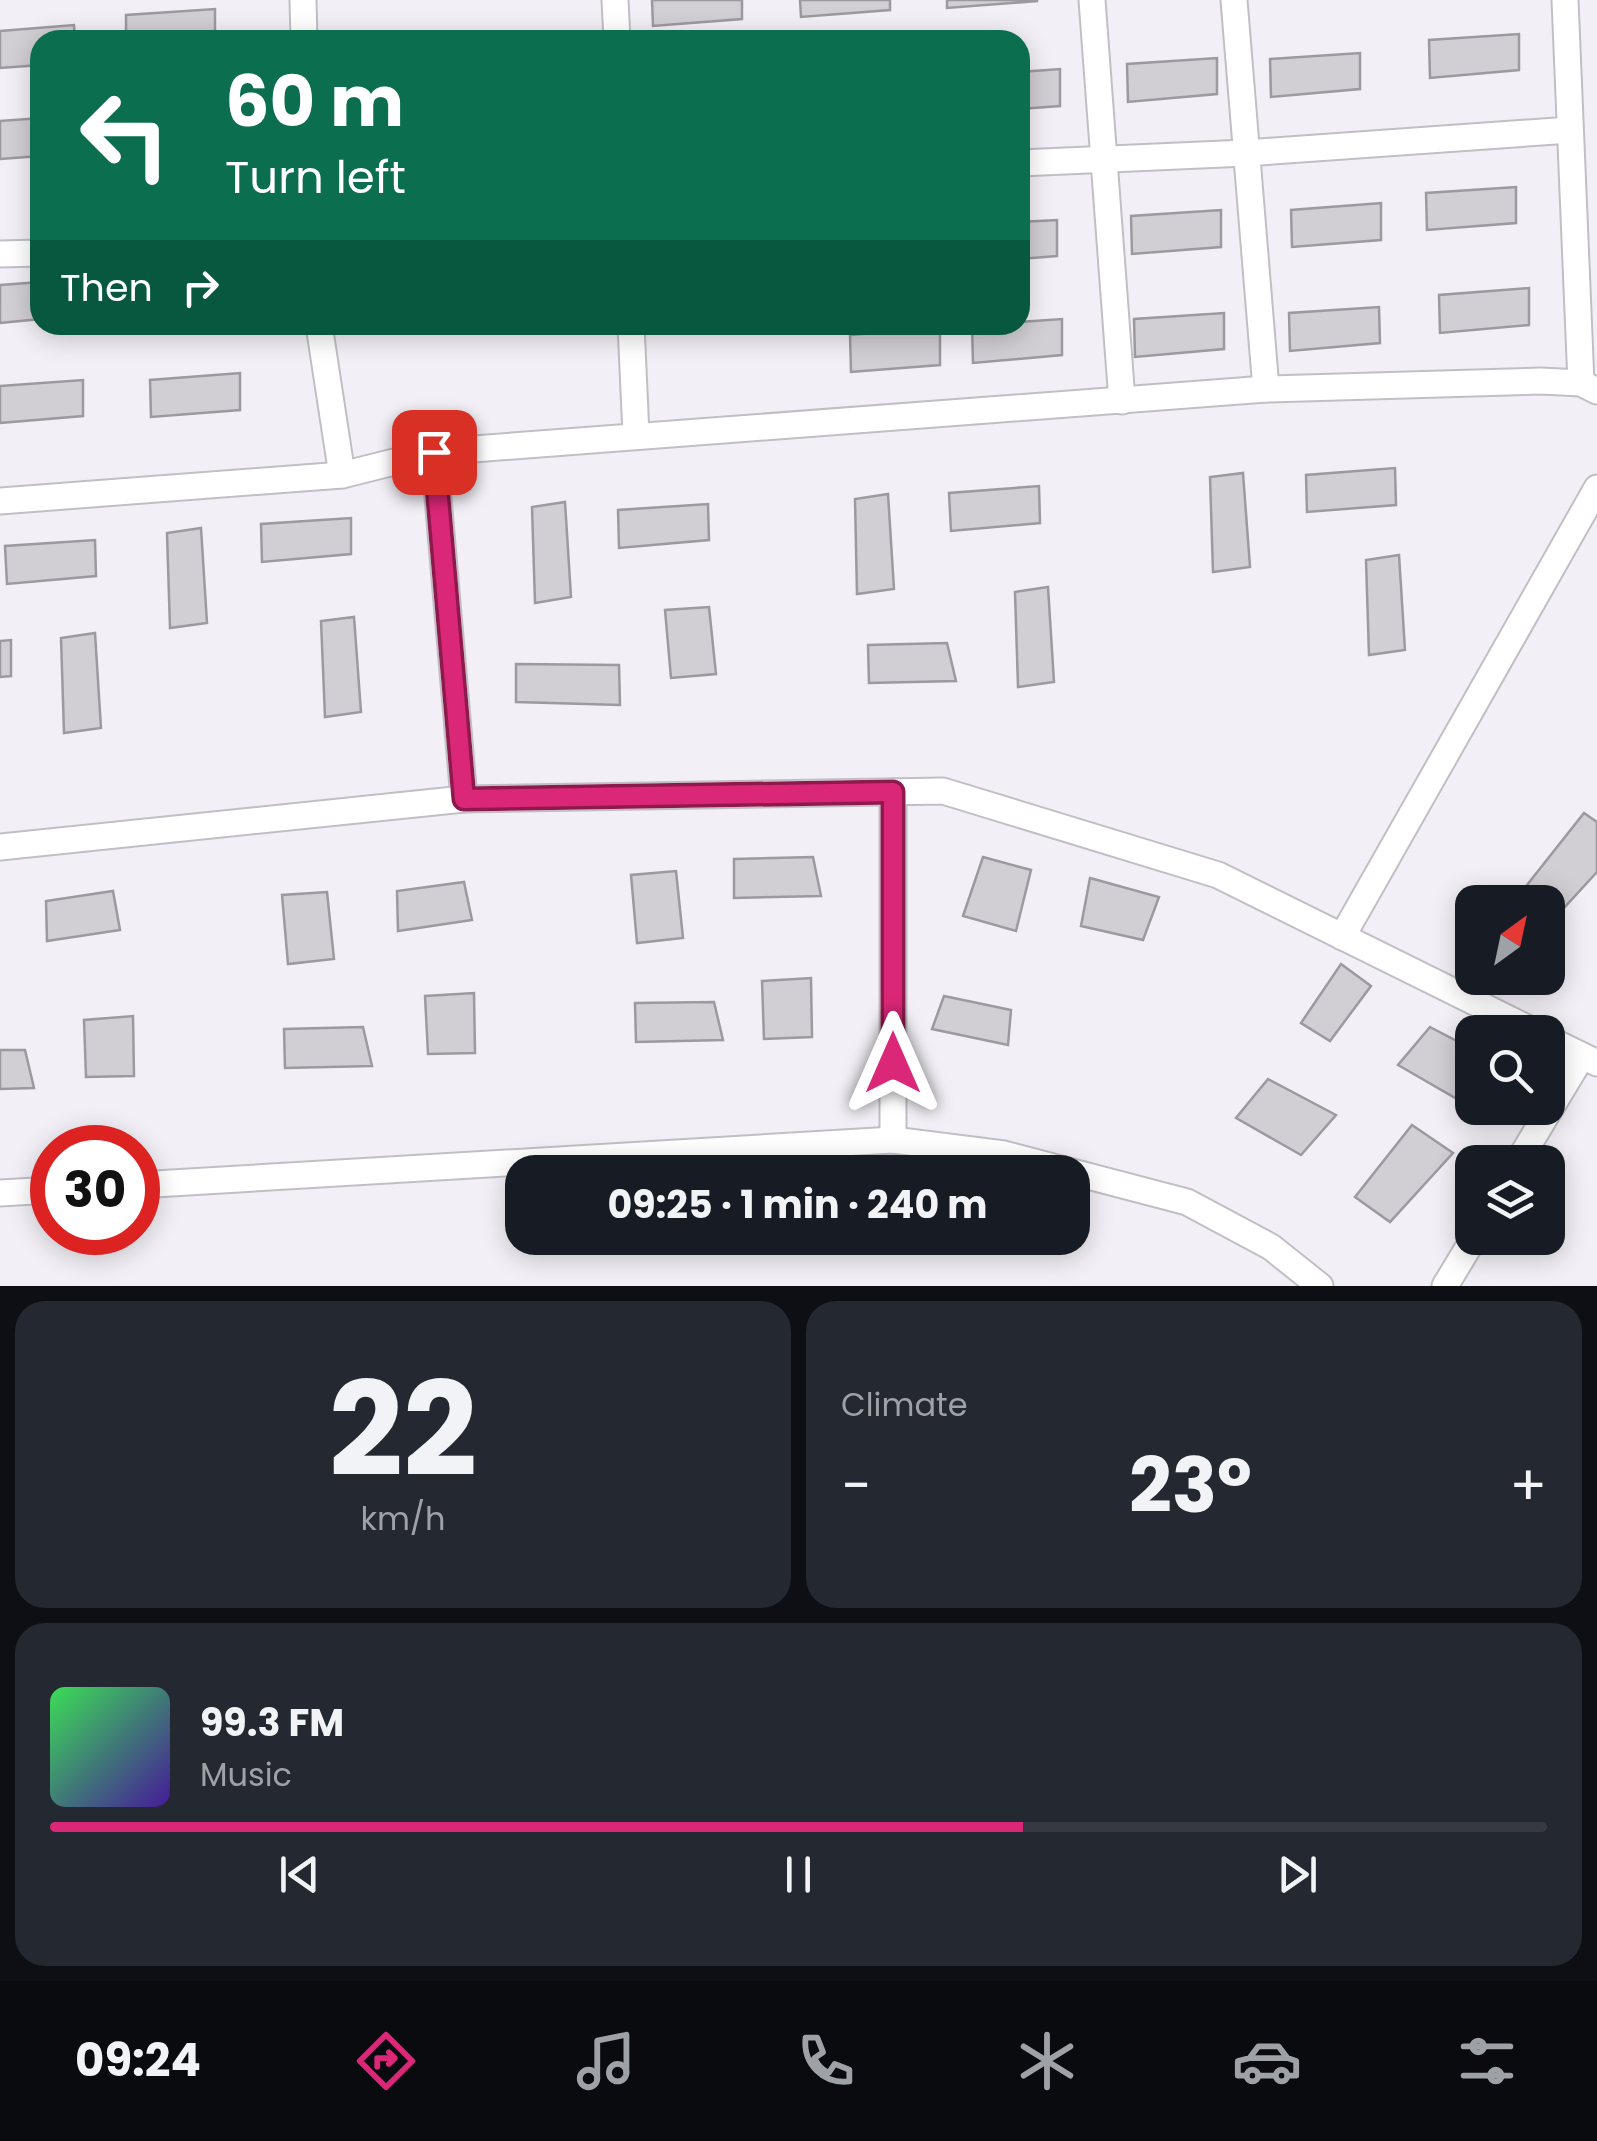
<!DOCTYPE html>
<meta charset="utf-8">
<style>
body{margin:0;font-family:Poppins,sans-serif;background:#242831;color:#f1f3f6;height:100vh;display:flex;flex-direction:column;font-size:38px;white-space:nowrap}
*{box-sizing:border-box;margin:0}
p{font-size:32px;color:#9ea1a6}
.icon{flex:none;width:55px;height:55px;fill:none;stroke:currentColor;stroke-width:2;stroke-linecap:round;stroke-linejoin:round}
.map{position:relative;height:1286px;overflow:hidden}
.details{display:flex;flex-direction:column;gap:15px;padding:15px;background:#0d0f14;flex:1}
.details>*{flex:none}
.top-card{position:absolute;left:30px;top:30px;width:1000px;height:305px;border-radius:30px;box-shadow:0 5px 25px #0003;background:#0b6e4f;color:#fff;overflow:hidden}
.needle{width:65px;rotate:33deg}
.fabs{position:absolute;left:1455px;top:885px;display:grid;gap:20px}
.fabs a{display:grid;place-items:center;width:110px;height:110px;border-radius:20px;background:#171b24;box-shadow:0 5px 25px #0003;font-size:50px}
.speed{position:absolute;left:30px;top:1125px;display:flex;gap:20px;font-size:50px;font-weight:700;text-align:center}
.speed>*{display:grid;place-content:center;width:130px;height:130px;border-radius:50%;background:#171b24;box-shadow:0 5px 25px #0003;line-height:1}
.speed .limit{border:15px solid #d22;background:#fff;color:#111}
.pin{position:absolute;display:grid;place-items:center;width:85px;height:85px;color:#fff;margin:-42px;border-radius:20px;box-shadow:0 5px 15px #0006}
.me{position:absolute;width:110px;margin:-55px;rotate:0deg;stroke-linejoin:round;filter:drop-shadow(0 0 8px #0008)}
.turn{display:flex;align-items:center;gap:35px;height:210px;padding:0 30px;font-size:45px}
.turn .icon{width:130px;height:130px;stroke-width:2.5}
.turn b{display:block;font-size:70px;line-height:85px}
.then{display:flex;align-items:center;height:95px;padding:0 30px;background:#0003;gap:20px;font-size:38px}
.big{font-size:75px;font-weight:700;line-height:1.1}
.details .card{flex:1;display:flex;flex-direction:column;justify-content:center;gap:15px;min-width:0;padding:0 35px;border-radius:30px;background:#242831}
.details .dial{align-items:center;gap:0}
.dial b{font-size:130px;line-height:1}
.song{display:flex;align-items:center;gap:30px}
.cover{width:120px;height:120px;border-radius:15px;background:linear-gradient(135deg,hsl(130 70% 55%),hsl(260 70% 35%))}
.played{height:10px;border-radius:5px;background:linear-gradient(90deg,#db2777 65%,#363941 65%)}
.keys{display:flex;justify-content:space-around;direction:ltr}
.heat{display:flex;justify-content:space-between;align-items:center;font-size:55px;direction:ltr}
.details .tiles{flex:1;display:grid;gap:15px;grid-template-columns:1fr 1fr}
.card:last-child{grid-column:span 2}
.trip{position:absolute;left:505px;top:1155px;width:585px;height:100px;border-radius:30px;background:#171b24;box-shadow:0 5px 25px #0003;font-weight:700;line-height:100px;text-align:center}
.tab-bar{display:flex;height:160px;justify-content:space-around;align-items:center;background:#090b0e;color:#9ea1a6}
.tab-bar .icon{width:70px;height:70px}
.tab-bar .on{color:#db2777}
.tab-bar b{font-size:45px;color:#f1f3f6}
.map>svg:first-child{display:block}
.building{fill:#d1ced4;stroke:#9c999f;stroke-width:2.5}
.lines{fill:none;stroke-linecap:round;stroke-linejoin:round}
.street-casing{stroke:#c1bfc5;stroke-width:29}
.street{stroke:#fff;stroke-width:25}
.route-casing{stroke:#8e194d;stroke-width:25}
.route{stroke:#db2777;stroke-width:18}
</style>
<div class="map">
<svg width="1597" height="1286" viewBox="0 0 1597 1286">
<rect width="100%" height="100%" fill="#f2f0f6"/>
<g class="building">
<polygon points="652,0 742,0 742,19 653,26"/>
<polygon points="800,0 890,0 890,10 801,17"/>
<polygon points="947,0 1037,0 1037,1 947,8"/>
<polygon points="215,9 215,40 126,40 126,15"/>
<polygon points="74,25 75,40 40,40 40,65 0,68 0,31"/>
<polygon points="1519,34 1519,70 1430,78 1429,40"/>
<polygon points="1360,53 1360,89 1271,97 1270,59"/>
<polygon points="1217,58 1217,94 1128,102 1127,64"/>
<polygon points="1060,69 1060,106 1020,109 1020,72"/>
<polygon points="40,118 40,156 0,159 0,121"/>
<polygon points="1516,187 1516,223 1427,230 1426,193"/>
<polygon points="1381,203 1381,240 1292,247 1291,210"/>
<polygon points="1221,210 1221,247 1132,254 1131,216"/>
<polygon points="1057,220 1057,256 1020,259 1020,222"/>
<polygon points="40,282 40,319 0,323 0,285"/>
<polygon points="1529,288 1529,325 1440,333 1439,295"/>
<polygon points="1379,307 1380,343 1290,351 1289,313"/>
<polygon points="1224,313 1224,349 1135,357 1134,319"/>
<polygon points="1062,319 1062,355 973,363 972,325 1020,325 1020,322"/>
<polygon points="940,328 940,365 851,372 850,335"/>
<polygon points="240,373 240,410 151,417 150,380"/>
<polygon points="83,380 83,416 0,423 0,386"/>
<polygon points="1395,468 1396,505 1307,512 1306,475"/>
<polygon points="1243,473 1250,567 1213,572 1210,477"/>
<polygon points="1039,486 1040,523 951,531 949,493"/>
<polygon points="888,494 894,589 857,594 855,499"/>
<polygon points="565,502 571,597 535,603 532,507"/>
<polygon points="708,504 709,540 619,548 618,510"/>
<polygon points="351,518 351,554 262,562 261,524"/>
<polygon points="201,528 207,623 170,628 167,533"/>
<polygon points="95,540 96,576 7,584 5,546"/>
<polygon points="1399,555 1405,650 1369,655 1366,560"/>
<polygon points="1048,587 1054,682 1018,687 1015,592"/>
<polygon points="709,607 716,674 671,678 665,610"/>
<polygon points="354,617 361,712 325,717 321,621"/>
<polygon points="95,633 101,728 64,733 61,638"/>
<polygon points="11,640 11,676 0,677 0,641"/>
<polygon points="947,643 956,681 869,683 868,645"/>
<polygon points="516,664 619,665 620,705 516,702"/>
<polygon points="1584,813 1597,822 1597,872 1562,910 1527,885"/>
<polygon points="813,857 821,896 734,898 734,859"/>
<polygon points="983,857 1031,870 1016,931 963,916"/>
<polygon points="676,871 683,938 637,943 631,875"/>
<polygon points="1090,878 1159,897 1143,940 1081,926"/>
<polygon points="464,882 472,920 398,931 397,891"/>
<polygon points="113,891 120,930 47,941 46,901"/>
<polygon points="327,892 334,959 288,964 282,895"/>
<polygon points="1341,964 1371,986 1330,1041 1301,1023"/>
<polygon points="811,978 812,1037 764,1039 762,981"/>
<polygon points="474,993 475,1053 428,1054 425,996"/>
<polygon points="944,996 1011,1010 1008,1045 932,1029"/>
<polygon points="714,1002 723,1040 636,1042 635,1003"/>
<polygon points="133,1016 134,1076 86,1077 84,1020"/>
<polygon points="363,1027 372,1066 285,1068 284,1029"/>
<polygon points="1430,1027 1472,1049 1472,1092 1464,1103 1398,1065"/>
<polygon points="0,1050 25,1050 34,1088 0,1089"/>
<polygon points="1268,1079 1336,1115 1301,1155 1236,1118"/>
<polygon points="1412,1125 1453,1153 1390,1222 1355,1197"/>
</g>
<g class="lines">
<g class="street-casing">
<g id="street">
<polyline points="303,0 304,40"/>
<polyline points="615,0 617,40"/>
<polyline points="1092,0 1122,401"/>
<polyline points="1234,0 1266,389"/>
<polyline points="1565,0 1581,383"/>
<polyline points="1020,163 1246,153 1570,130"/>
<polyline points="0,254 40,253"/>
<polyline points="319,325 342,475 434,452 464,799"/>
<polyline points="631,325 636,435"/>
<polyline points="434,452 1266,389 1541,381 1581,383 1597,391"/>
<polyline points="0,501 342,475"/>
<polyline points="0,847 464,799 943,791 1218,875 1535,1032"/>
<polyline points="1342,937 1597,488"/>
<polyline points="1548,1039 1597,1063"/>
<polyline points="893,1140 893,792"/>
<polyline points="1518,1162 1582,1056"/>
<polyline points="138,1185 893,1140 1004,1154 1187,1202 1271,1247 1320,1286"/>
<polyline points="0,1193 52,1190"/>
<polyline points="1445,1286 1474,1238"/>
</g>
</g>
<use href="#street" class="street"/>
</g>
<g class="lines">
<g class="route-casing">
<polyline id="route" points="434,452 464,799 893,792 893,1063"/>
</g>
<use href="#route" class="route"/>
</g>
</svg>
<div class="fabs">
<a><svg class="needle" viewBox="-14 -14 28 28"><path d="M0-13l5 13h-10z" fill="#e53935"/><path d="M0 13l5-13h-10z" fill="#9ea1a6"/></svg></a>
<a><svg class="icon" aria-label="search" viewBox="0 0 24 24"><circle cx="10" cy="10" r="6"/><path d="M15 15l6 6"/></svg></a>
<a><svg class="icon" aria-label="layers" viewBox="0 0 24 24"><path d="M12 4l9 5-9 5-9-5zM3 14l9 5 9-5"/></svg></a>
</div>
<div class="speed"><div class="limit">30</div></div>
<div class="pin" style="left:434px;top:452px;background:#d93025"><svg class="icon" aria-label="arrive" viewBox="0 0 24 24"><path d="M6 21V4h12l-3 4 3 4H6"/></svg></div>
<svg class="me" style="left:893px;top:1063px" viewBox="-20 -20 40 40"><path d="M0-17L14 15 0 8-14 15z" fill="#db2777" stroke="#fff" stroke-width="4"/></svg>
<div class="trip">09:25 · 1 min · 240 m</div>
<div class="top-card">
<div class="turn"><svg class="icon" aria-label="left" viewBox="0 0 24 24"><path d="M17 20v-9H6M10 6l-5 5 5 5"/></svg><div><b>60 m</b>Turn left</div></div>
<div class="then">Then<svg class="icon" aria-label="right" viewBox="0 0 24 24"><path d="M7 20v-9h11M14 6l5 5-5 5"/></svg></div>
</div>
</div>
<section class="details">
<div class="tiles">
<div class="card dial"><b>22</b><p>km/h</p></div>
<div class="card"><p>Climate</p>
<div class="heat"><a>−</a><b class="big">23°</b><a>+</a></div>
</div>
<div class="card">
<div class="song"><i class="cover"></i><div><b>99.3 FM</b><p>Music</p></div></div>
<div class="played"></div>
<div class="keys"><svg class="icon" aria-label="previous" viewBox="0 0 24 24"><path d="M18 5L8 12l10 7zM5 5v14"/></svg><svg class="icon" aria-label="pause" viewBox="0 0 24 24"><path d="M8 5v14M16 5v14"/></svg><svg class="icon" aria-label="next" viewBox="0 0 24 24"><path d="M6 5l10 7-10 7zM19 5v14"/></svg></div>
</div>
</div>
</section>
<nav class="tab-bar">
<b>09:24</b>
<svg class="icon on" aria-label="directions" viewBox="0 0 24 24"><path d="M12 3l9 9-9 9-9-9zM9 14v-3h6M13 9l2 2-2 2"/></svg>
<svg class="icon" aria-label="music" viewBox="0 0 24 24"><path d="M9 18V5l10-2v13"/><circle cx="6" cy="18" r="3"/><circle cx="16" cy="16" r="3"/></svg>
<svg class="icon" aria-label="phone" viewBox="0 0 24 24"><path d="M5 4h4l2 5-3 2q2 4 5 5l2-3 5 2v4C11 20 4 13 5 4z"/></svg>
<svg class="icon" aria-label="climate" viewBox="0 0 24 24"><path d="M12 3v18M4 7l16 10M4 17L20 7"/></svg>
<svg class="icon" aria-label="car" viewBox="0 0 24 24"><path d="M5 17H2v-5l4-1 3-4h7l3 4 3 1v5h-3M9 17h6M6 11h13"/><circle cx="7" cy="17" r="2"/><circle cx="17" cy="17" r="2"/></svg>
<svg class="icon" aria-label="filters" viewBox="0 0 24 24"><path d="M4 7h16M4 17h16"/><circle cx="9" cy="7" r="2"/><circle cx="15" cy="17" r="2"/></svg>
</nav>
